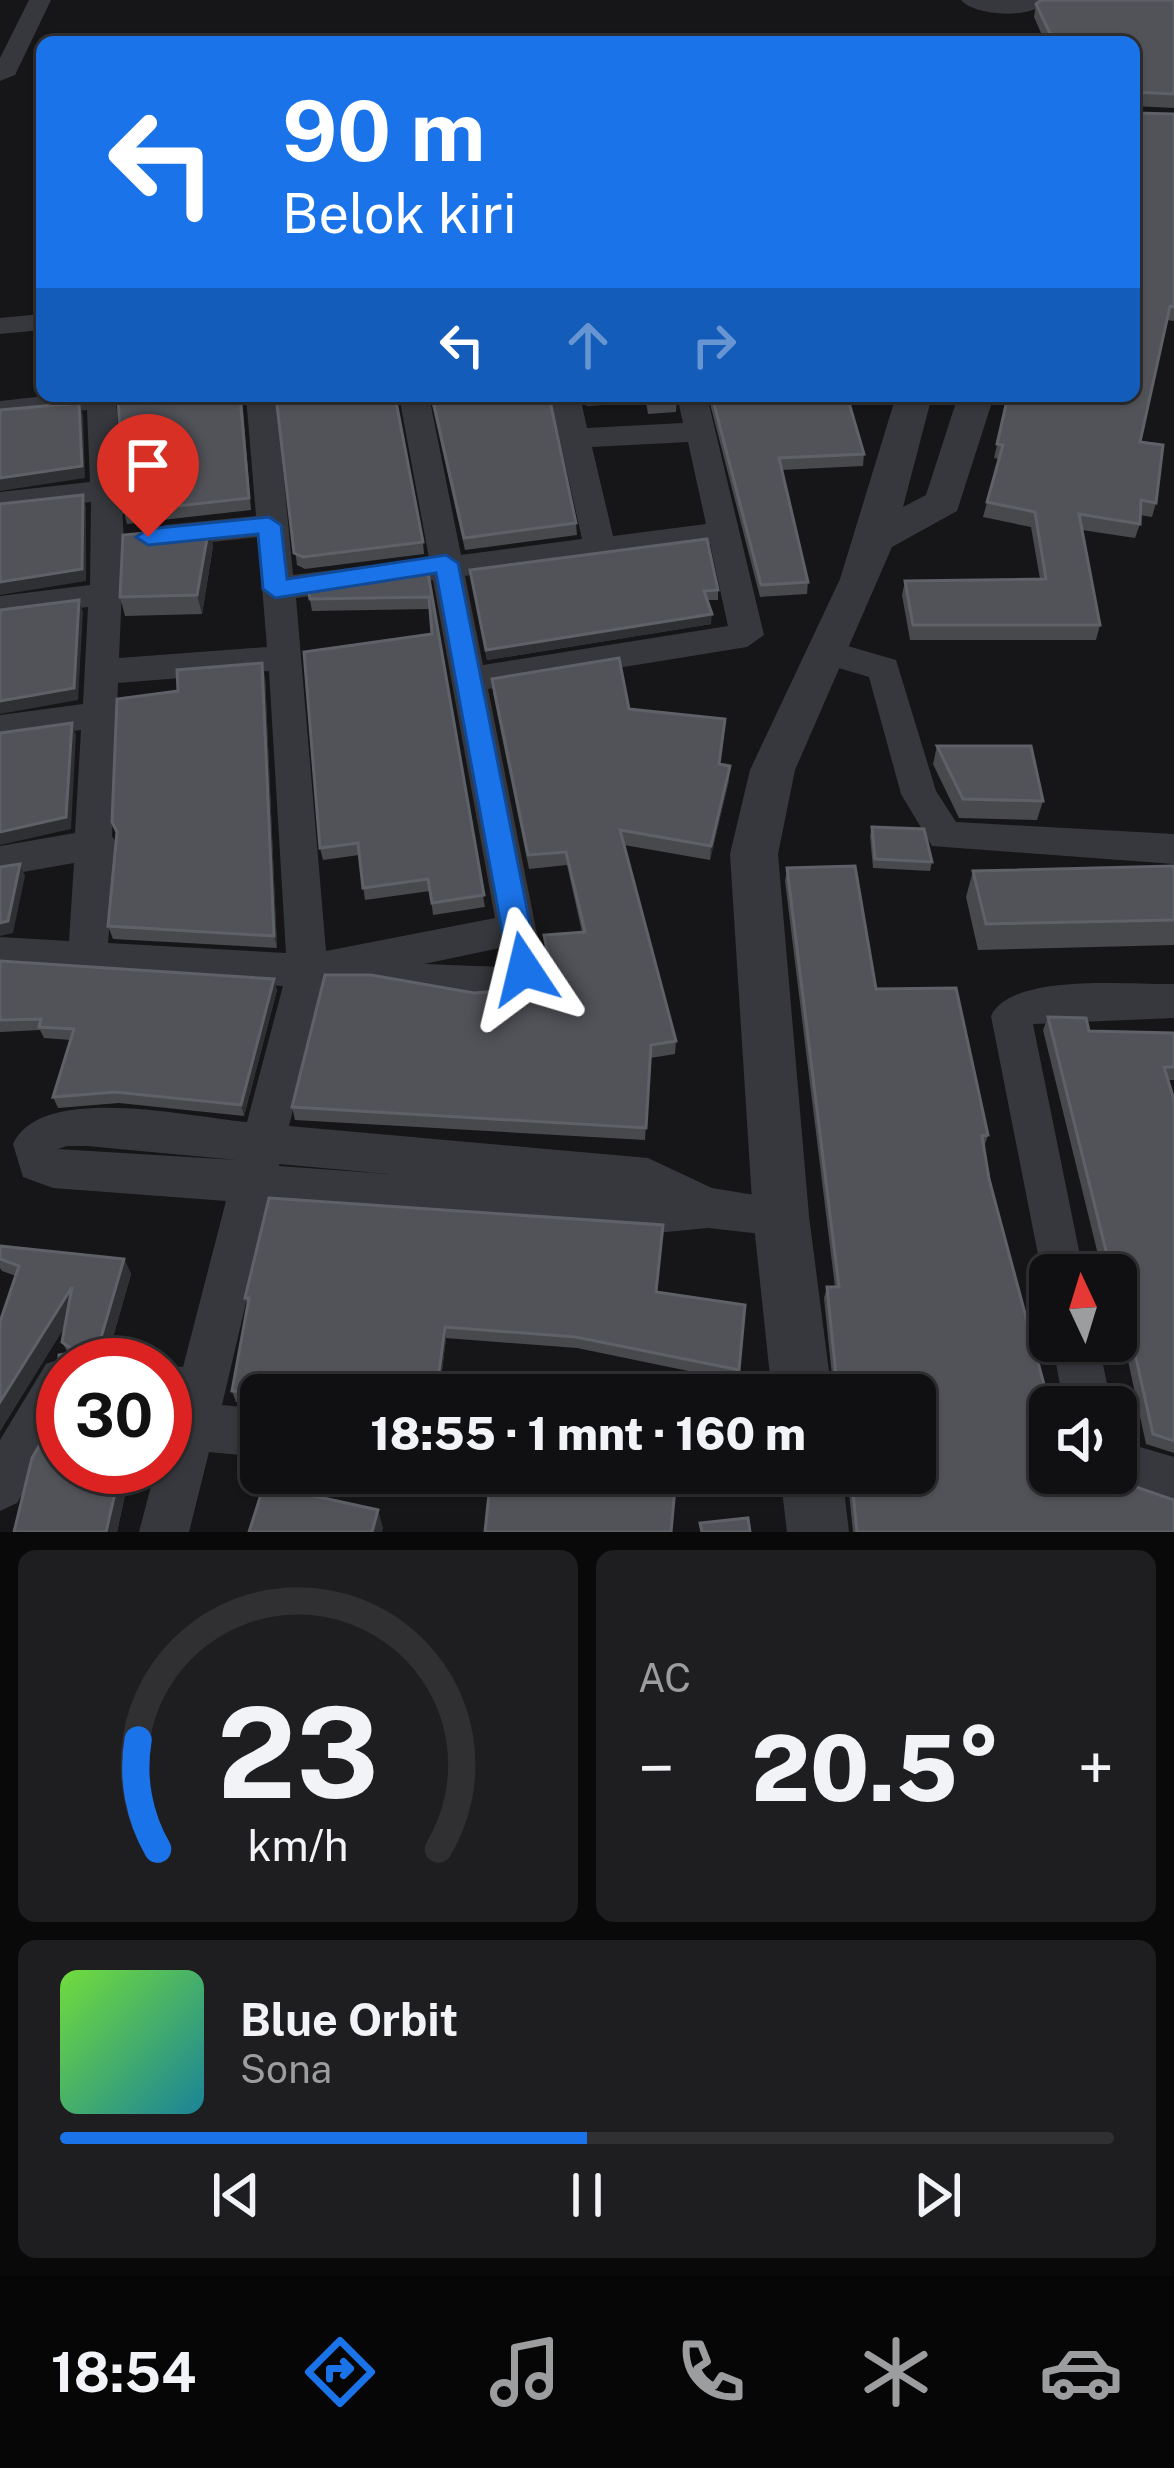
<!DOCTYPE html>
<html lang="id">
<meta charset="utf-8">
<style>
body{margin:0;font-family:"Public Sans",sans-serif;background:#1e1e20;color:#f1f3f6;height:100vh;display:flex;flex-direction:column;font-size:45px;white-space:nowrap}
*{box-sizing:border-box;margin:0}
p{font-size:39px;color:#9c9d9f}
.icon{flex:none;width:66px;height:66px;fill:none;stroke:currentColor;stroke-width:2;stroke-linecap:round;stroke-linejoin:round}
.map{position:relative;height:1532px;overflow:hidden}
.sheet{display:flex;flex-direction:column;gap:18px;padding:18px;background:#09090a;flex:1}
.sheet>*{flex:none}
.hud{position:absolute;left:36px;top:36px;width:1104px;height:366px;border-radius:18px;box-shadow:0 3px 9px #0004,0 0 0 3px #303032;background:#1a73e8;color:#fff;overflow:hidden}
.needle{width:78px;rotate:356deg}
.tools{position:absolute;left:1029px;top:1254px;display:grid;gap:24px}
.tools a{display:grid;place-items:center;width:108px;height:108px;border-radius:18px;background:#101012;box-shadow:0 3px 9px #0004,0 0 0 3px #303032;font-size:60px}
.speed{position:absolute;left:36px;top:1338px;display:flex;gap:24px;font-size:60px;font-weight:700;text-align:center}
.speed>*{display:grid;place-content:center;width:156px;height:156px;border-radius:50%;background:#101012;box-shadow:0 3px 9px #0004,0 0 0 3px #303032;line-height:1}
.speed .limit{border:18px solid #d22;background:#fff;color:#111}
.pin{position:absolute;display:grid;place-items:center;width:102px;height:102px;color:#fff;margin:-123px -51px;border-radius:50% 50% 50% 0;rotate:-45deg;box-shadow:0 0 12px #0007}
.pin .icon{rotate:45deg}
.me{position:absolute;width:132px;margin:-66px;rotate:350deg;stroke-linejoin:round;filter:drop-shadow(0 0 9px #0008)}
.turn{display:flex;align-items:center;gap:42px;height:252px;padding:0 48px;font-size:54px}
.turn .icon{width:156px;height:156px;stroke-width:2.5}
.turn b{display:block;font-size:84px;line-height:102px}
.lanes{display:flex;align-items:center;height:114px;padding:0 48px;background:#0003;justify-content:center;gap:60px;direction:ltr}
.lanes .off{opacity:.35}
.big{font-size:90px;font-weight:800;line-height:1.1}
.sheet .tile{flex:1;display:flex;flex-direction:column;justify-content:center;gap:18px;min-width:0;padding:0 42px;border-radius:18px;background:#1e1e20}
.sheet .dial{align-items:center;gap:0}
.dial svg{height:312px;overflow:visible;fill:none;stroke:#303032;stroke-width:7;stroke-linecap:round;text-anchor:middle}
.dial text{fill:#f1f3f6;stroke:none}
.song{display:flex;align-items:center;gap:36px}
.cover{width:144px;height:144px;border-radius:18px;background:linear-gradient(135deg,hsl(100 70% 55%),hsl(190 70% 35%))}
.played{height:12px;border-radius:6px;background:linear-gradient(90deg,#1a73e8 50%,#303032 50%)}
.keys{display:flex;justify-content:space-around;direction:ltr}
.heat{display:flex;justify-content:space-between;align-items:center;font-size:66px;direction:ltr}
.sheet .tiles{flex:1;display:grid;gap:18px;grid-template-columns:1fr 1fr}
.tile:last-child{grid-column:span 2}
.trip{position:absolute;left:240px;top:1374px;width:696px;height:120px;border-radius:18px;background:#101012;box-shadow:0 3px 9px #0004,0 0 0 3px #303032;font-weight:800;line-height:120px;text-align:center}
.tabs{display:flex;height:192px;justify-content:space-around;align-items:center;background:#060607;color:#9c9d9f}
.tabs .icon{width:84px;height:84px}
.tabs .on{color:#1a73e8}
.tabs b{font-size:54px;color:#f1f3f6}
.map>svg:first-child{display:block}
.lines{fill:none;stroke-linecap:round;stroke-linejoin:round}
.minor{fill:#37383d;fill-rule:evenodd}
.tertiary{fill:#37383d;fill-rule:evenodd}
.wall{fill:#47494d}
.shaded-wall{fill:#2f3033}
.building{fill:#525359;stroke:#5f6168;stroke-width:3}
.route{fill:#1a73e8;stroke:#114b97;stroke-width:3}
</style>
<div class="map">
<svg width="1174" height="1532" viewBox="0 0 1174 1532">
<rect width="100%" height="100%" fill="#161618"/>
<g class="lines">
<g class="minor">
<polygon points="29,0 51,0 15,75 0,81 0,58"/>
<polygon points="42,314 42,330 0,334 0,318"/>
<path d="M45 396H116L124 541 119 658 267 647 258 537 165 547 149 536 165 525 256 516 246 396H276L293 575 429 558 399 396H429L461 555 582 539 550 396H580L587 428 683 423 677 396H707L764 635 747 647 488 689 544 969 529 994C455 1020 391 971 324 984L289 1126 648 1158 712 1188 797 1202 803 1216 797 1230 781 1236 708 1228 645 1234 269 1205 222 1405 261 1409V1457L209 1452 189 1532H139L156 1467H165L171 1412H165L164 1365 183 1367 226 1201 53 1188 23 1177 13 1144C41 1082 190 1117 247 1122L283 986 0 969V937L69 941 74 863 0 876V846L75 833 81 730 0 741V715L83 704 88 607 0 618V596L90 585 91 502 0 512V492L90 482 87 410 0 419V401ZM688 442 706 524 613 536 592 447ZM710 544 728 626 483 665 465 576ZM433 580 495 918 326 951 296 598ZM269 671 286 953 108 943 117 844 112 836 118 683ZM500 948 503 967 424 964ZM67 1146H87L237 1160 58 1149ZM279 1164 389 1174 279 1166Z"/>
<polygon points="827,640 896,660 936,791 956,822 1174,834 1174,864 932,846 901,794 869,677 815,661 810,652"/>
<path d="M1174 984V1018L1033 1024 1084 1275H1050V1292L1045 1290 991 1016C1012 972 1129 985 1174 984Z"/>
<polygon points="1052,1341 1098,1341 1112,1407 1064,1407"/>
<polygon points="63,1358 80,1365 63,1365 63,1426 17,1503 0,1511 0,1440 46,1364"/>
<polygon points="1116,1440 1174,1457 1174,1507 1099,1481 1095,1473 1116,1473"/>
</g>
<g class="tertiary">
<path d="M961 0H1038L1042 5C1026 19 973 15 961 0Z"/>
<polygon points="896,396 932,396 903,507 926,495 958,396 994,396 957,511 892,547 795,770 778,854 809,1216 832,1395 772,1395 753,1216 730,854 750,770 840,579"/>
<polygon points="780,1473 842,1473 849,1532 787,1532"/>
</g>
</g>
<g class="wall">
<polygon points="1174,0 1174,108 1134,106 1134,113 1174,114 1174,321 1167,320 1140,442 1156,503 1152,517 1140,515 1140,524 1135,538 1082,530 1100,625 1096,640 910,640 902,595 905,581 1040,579 1031,527 983,517 999,459 994,458 1008,396 1134,396 1134,42 1045,42 1034,17 1036,4"/>
<polygon points="242,396 251,510 127,524 124,512"/>
<polygon points="276,396 423,542 424,554 305,569 297,565"/>
<polygon points="430,396 549,396 576,523 577,535 465,550"/>
<polygon points="582,396 677,396 676,412 648,414 646,402 587,406"/>
<polygon points="708,396 847,396 864,454 863,466 781,470 808,582 807,594 760,597"/>
<polygon points="209,527 213,546 202,614 125,616 120,597"/>
<polygon points="470,570 718,590 718,600 707,600 711,624 487,660"/>
<polygon points="428,573 485,907 433,915 430,891 365,900 359,855 323,860 320,848 432,634 430,609 312,611 308,588"/>
<polygon points="265,676 277,948 113,939 108,926 117,836 112,822 178,691"/>
<polygon points="492,679 629,709 729,780 710,860 624,845 676,1041 675,1054 650,1058 645,1140 295,1120 292,1107 474,993 539,988 546,958 544,935 582,932 567,865 529,869 493,693"/>
<polygon points="937,746 1043,801 1037,820 959,818 933,764"/>
<polygon points="872,827 932,862 930,871 873,868 870,836"/>
<polygon points="1174,866 1174,945 978,950 966,897 973,871"/>
<polygon points="787,868 876,989 988,1135 984,1147 1050,1473 1174,1532 853,1532 847,1473 915,1473 915,1395 834,1395 824,1298 827,1287 835,1287 785,881"/>
<polygon points="0,961 277,990 244,1116 119,1103 58,1108 53,1097 71,1040 44,1038 40,1030 0,1032"/>
<polygon points="1048,1017 1089,1031 1174,1033 1174,1080 1168,1080 1174,1100 1174,1453 1146,1444 1127,1356 1106,1356 1103,1341 1116,1341 1116,1275 1103,1275 1043,1030"/>
<polygon points="0,1246 124,1259 131,1274 105,1365 63,1365 63,1467 131,1467 117,1532 14,1532 32,1458 59,1412 59,1355 68,1353 62,1342 65,1326 0,1431 0,1322 16,1276 2,1271 0,1268"/>
<polygon points="657,1292 739,1370 737,1381 577,1348 446,1338 439,1395 261,1395 261,1404 236,1402 232,1391 248,1306 245,1298"/>
</g>
<g class="shaded-wall">
<polygon points="79,403 83,415 85,478 0,491 0,478"/>
<polygon points="83,495 86,507 86,581 0,595 0,582"/>
<polygon points="209,527 213,546 202,614 197,595"/>
<polygon points="79,600 83,612 78,700 0,714 0,701"/>
<polygon points="712,614 711,624 487,660 486,650"/>
<polygon points="262,663 265,676 277,948 274,936"/>
<polygon points="72,723 76,735 71,829 0,845 0,832"/>
<polygon points="730,766 729,780 710,860 711,846"/>
<polygon points="20,864 25,876 13,933 0,936 0,923"/>
<polygon points="274,979 277,990 244,1116 241,1105"/>
<polygon points="124,1259 131,1274 105,1365 93,1365"/>
<polygon points="72,1287 80,1302 0,1431 0,1402"/>
<polygon points="445,1327 446,1338 439,1395 436,1395"/>
<polygon points="121,1467 131,1467 117,1532 106,1532"/>
<polygon points="378,1510 383,1528 382,1532 372,1532"/>
</g>
<g class="building">
<polygon points="1041,0 1174,0 1174,94 1134,92 1134,113 1174,114 1174,307 1170,306 1140,442 1163,445 1156,503 1141,500 1140,524 1079,514 1100,625 913,625 905,581 1046,579 1035,512 987,502 1003,445 997,444 1008,396 1134,396 1134,42 1054,42 1036,4"/>
<polygon points="924,38 953,42 923,42"/>
<polygon points="118,396 240,396 249,498 124,512"/>
<polygon points="276,396 395,396 423,542 303,557 294,553"/>
<polygon points="432,396 549,396 576,523 464,538"/>
<polygon points="647,396 677,396 676,400 649,402"/>
<polygon points="712,396 847,396 864,454 779,458 808,582 761,585"/>
<polygon points="79,403 82,466 0,478 0,410"/>
<polygon points="83,495 82,569 0,582 0,504"/>
<polygon points="209,527 197,595 120,597 123,535"/>
<polygon points="707,539 718,590 704,591 712,614 486,650 470,570"/>
<polygon points="428,573 484,895 432,903 428,879 363,888 358,843 320,848 304,652 432,634 429,597 310,599 308,588"/>
<polygon points="79,600 74,688 0,701 0,610"/>
<polygon points="619,658 629,709 725,719 719,764 730,766 711,846 620,830 676,1041 651,1045 646,1128 292,1107 325,975 371,975 474,993 539,988 538,973 548,955 544,935 585,932 566,852 528,855 492,679"/>
<polygon points="262,663 274,936 108,926 117,832 112,822 117,699 178,691 177,670"/>
<polygon points="72,723 66,817 0,832 0,733"/>
<polygon points="937,746 1031,746 1043,801 963,799"/>
<polygon points="872,827 924,829 932,862 875,859"/>
<polygon points="20,864 8,921 0,923 0,867"/>
<polygon points="855,866 876,989 956,988 988,1135 982,1136 989,1179 1050,1407 1050,1473 1102,1473 1104,1476 1174,1500 1174,1532 857,1532 851,1473 915,1473 915,1395 838,1395 827,1287 839,1287 787,868"/>
<polygon points="1174,866 1174,920 986,924 973,871"/>
<polygon points="0,961 274,979 241,1105 115,1092 53,1097 74,1029 39,1027 41,1019 0,1020"/>
<polygon points="1048,1017 1086,1018 1089,1031 1174,1033 1174,1067 1164,1067 1174,1100 1174,1441 1153,1434 1133,1345 1112,1345 1111,1341 1116,1341 1116,1275 1112,1275"/>
<polygon points="269,1198 663,1225 656,1292 745,1305 739,1370 576,1337 445,1327 436,1395 279,1395 232,1391 249,1298 245,1298"/>
<polygon points="0,1246 124,1259 93,1365 63,1365 63,1467 121,1467 106,1532 14,1532 32,1458 59,1412 59,1355 76,1352 62,1342 72,1287 0,1402 0,1322 19,1266 0,1259"/>
<polygon points="491,1474 675,1488 671,1532 485,1532"/>
<polygon points="264,1485 378,1510 372,1532 249,1532"/>
<polygon points="748,1518 750,1532 702,1532 700,1523"/>
</g>
<polygon class="route" points="269,517 281,525 287,579 446,555 458,563 539,969 535,978 524,982 509,969 436,573 275,598 263,589 258,534 148,545 136,537 148,529"/>
</svg>
<div class="tools">
<a><svg class="needle" viewBox="-14 -14 28 28"><path d="M0-13l5 13h-10z" fill="#e53935"/><path d="M0 13l5-13h-10z" fill="#9c9d9f"/></svg></a>
<a><svg class="icon" aria-label="sound" viewBox="0 0 24 24"><path d="M4 9h4l5-4v14l-5-4H4zM17 9q2 3 0 6"/></svg></a>
</div>
<div class="speed"><div class="limit">30</div></div>
<div class="pin" style="left:148px;top:537px;background:#d93025"><svg class="icon" aria-label="arrive" viewBox="0 0 24 24"><path d="M6 21V4h12l-3 4 3 4H6"/></svg></div>
<svg class="me" style="left:524px;top:969px" viewBox="-20 -20 40 40"><path d="M0-17L14 15 0 8-14 15z" fill="#1a73e8" stroke="#fff" stroke-width="4"/></svg>
<div class="trip">18:55 · 1 mnt · 160 m</div>
<div class="hud">
<div class="turn"><svg class="icon" aria-label="left" viewBox="0 0 24 24"><path d="M17 20v-9H6M10 6l-5 5 5 5"/></svg><div><b>90 m</b>Belok kiri</div></div>
<div class="lanes"><svg class="icon" aria-label="left" viewBox="0 0 24 24"><path d="M17 20v-9H6M10 6l-5 5 5 5"/></svg><svg class="icon off" aria-label="ahead" viewBox="0 0 24 24"><path d="M12 20V5M6 11l6-6 6 6"/></svg><svg class="icon off" aria-label="right" viewBox="0 0 24 24"><path d="M7 20v-9h11M14 6l5 5-5 5"/></svg></div>
</div>
</div>
<section class="sheet">
<div class="tiles">
<div class="tile dial"><svg viewBox="0 0 100 80">
<path d="M14 69A42 42 0 1 1 86 69"/>
<path d="M14 69A42 42 0 0 1 9 41" stroke="#1a73e8"/>
<text x="50" y="56" font-size="32" font-weight="700">23</text>
<text x="50" y="72" font-size="11">km/h</text>
</svg></div>
<div class="tile"><p>AC</p>
<div class="heat"><a>−</a><b class="big">20.5°</b><a>+</a></div>
</div>
<div class="tile">
<div class="song"><i class="cover"></i><div><b>Blue Orbit</b><p>Sona</p></div></div>
<div class="played"></div>
<div class="keys"><svg class="icon" aria-label="previous" viewBox="0 0 24 24"><path d="M18 5L8 12l10 7zM5 5v14"/></svg><svg class="icon" aria-label="pause" viewBox="0 0 24 24"><path d="M8 5v14M16 5v14"/></svg><svg class="icon" aria-label="next" viewBox="0 0 24 24"><path d="M6 5l10 7-10 7zM19 5v14"/></svg></div>
</div>
</div>
</section>
<nav class="tabs">
<b>18:54</b>
<svg class="icon on" aria-label="directions" viewBox="0 0 24 24"><path d="M12 3l9 9-9 9-9-9zM9 14v-3h6M13 9l2 2-2 2"/></svg>
<svg class="icon" aria-label="music" viewBox="0 0 24 24"><path d="M9 18V5l10-2v13"/><circle cx="6" cy="18" r="3"/><circle cx="16" cy="16" r="3"/></svg>
<svg class="icon" aria-label="phone" viewBox="0 0 24 24"><path d="M5 4h4l2 5-3 2q2 4 5 5l2-3 5 2v4C11 20 4 13 5 4z"/></svg>
<svg class="icon" aria-label="climate" viewBox="0 0 24 24"><path d="M12 3v18M4 7l16 10M4 17L20 7"/></svg>
<svg class="icon" aria-label="car" viewBox="0 0 24 24"><path d="M5 17H2v-5l4-1 3-4h7l3 4 3 1v5h-3M9 17h6M6 11h13"/><circle cx="7" cy="17" r="2"/><circle cx="17" cy="17" r="2"/></svg>
</nav>
